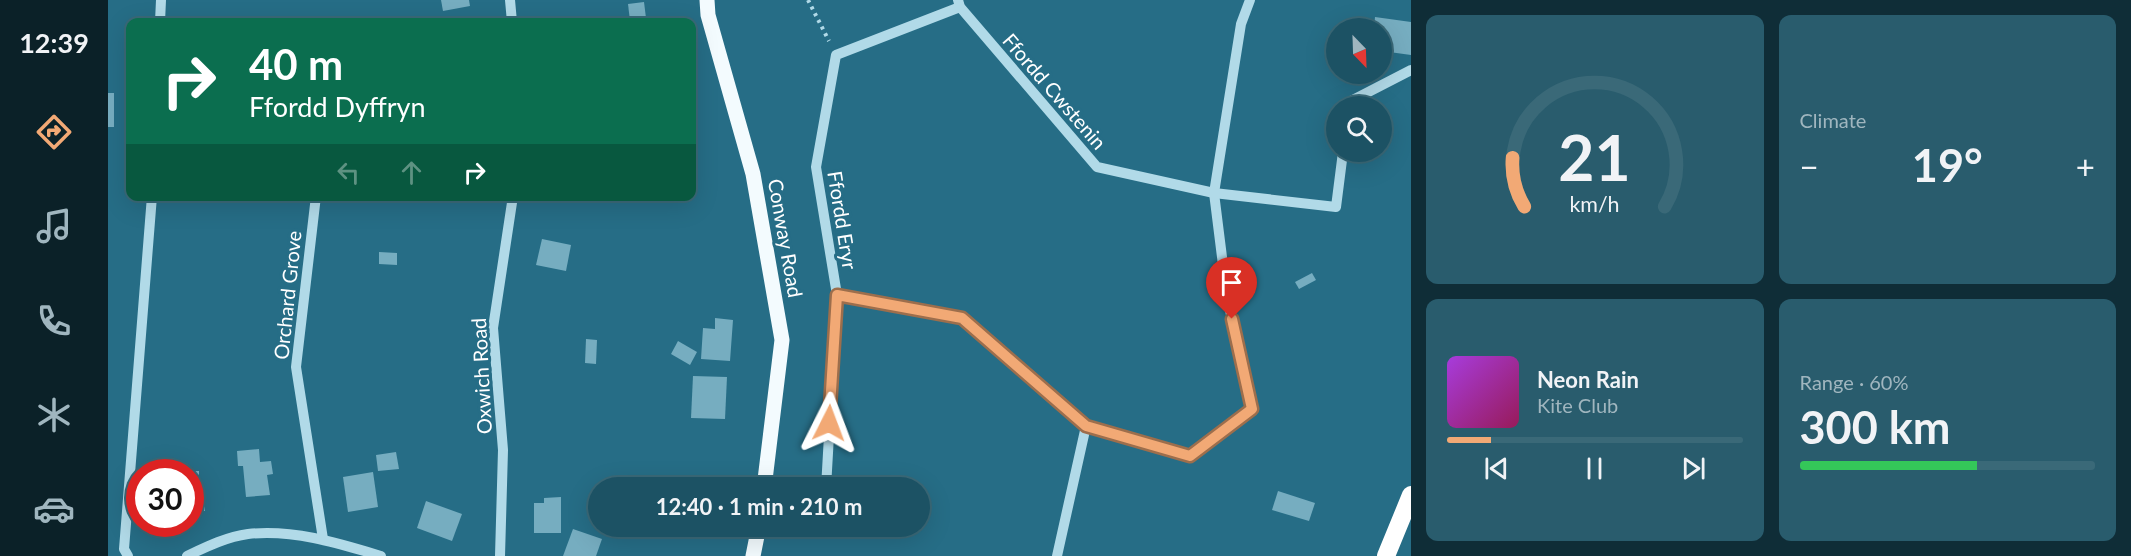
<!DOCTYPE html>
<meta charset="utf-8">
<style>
body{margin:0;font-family:Lato,sans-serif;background:#295c6d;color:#f1f3f6;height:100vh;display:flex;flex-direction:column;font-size:22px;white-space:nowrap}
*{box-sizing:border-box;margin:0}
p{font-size:20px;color:#a0b6bf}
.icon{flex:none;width:33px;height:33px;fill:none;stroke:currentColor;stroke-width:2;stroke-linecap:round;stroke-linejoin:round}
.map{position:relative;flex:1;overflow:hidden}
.side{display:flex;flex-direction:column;gap:15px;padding:15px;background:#0f2d37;width:720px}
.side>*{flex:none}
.banner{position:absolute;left:18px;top:18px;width:570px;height:183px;border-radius:12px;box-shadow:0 6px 24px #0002,0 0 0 2px #3a6978;background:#0b6e4f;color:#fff;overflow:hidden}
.needle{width:39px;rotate:157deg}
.tools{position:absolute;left:1218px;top:18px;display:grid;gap:12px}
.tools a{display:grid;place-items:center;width:66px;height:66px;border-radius:50%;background:#1c5264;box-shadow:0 6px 24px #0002,0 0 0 2px #3a6978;font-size:30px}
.speed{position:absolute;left:18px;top:459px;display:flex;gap:12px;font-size:30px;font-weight:700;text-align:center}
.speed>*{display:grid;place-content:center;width:78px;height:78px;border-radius:50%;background:#1c5264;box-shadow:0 6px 24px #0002,0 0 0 2px #3a6978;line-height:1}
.speed .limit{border:9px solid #d22;background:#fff;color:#111}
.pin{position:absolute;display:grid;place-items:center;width:51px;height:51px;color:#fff;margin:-62px -26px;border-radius:50% 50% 50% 0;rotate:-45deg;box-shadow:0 0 6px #0007}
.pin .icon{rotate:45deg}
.me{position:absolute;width:66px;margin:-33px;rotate:3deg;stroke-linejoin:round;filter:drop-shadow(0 0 4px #0008)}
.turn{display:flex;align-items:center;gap:21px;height:126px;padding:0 24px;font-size:27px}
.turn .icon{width:78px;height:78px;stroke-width:2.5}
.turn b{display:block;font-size:42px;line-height:51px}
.lanes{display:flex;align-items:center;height:57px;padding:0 24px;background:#0003;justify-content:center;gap:30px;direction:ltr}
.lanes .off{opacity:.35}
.big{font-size:45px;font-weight:700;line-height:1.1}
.side .card{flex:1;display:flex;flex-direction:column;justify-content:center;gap:9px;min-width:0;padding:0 21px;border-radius:12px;background:#295c6d}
.side .dial{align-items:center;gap:0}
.dial svg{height:156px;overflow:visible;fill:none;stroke:#3a6978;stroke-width:7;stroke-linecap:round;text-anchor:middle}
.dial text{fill:#f1f3f6;stroke:none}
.song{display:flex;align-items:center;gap:18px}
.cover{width:72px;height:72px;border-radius:9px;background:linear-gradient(135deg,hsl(280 70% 55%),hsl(330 70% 35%))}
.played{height:6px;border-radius:3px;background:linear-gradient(90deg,#f2a975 15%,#3a6978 15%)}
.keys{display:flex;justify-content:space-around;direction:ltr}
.heat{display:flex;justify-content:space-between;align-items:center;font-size:33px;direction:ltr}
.charge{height:9px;border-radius:4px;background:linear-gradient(90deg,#34c759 60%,#3a6978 0)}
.side .tiles{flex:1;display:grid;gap:15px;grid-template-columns:repeat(2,1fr)}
.trip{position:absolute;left:480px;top:477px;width:342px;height:60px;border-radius:30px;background:#1c5264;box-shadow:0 6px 24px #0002,0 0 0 2px #3a6978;font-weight:700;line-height:60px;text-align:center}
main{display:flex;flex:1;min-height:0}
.dock{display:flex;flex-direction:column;width:108px;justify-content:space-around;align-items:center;background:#0b2128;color:#a0b6bf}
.dock .icon{width:42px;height:42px}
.dock .selected{color:#f2a975}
.dock b{font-size:27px;color:#f1f3f6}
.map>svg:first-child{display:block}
.building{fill:#76adc0}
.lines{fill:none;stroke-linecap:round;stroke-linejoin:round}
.path{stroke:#b1dae8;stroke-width:4;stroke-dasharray:3 4.5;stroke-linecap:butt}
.minor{stroke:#b1dae8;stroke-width:10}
.major{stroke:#f3fbfe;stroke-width:15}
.highway{stroke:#fff;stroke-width:18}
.route-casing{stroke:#9d6e4c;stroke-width:15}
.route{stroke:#f2a975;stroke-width:10}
.labels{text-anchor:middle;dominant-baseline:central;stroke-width:6;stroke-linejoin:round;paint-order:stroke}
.street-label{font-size:20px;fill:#fff;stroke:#266d86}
</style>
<main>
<nav class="dock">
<b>12:39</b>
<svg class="icon selected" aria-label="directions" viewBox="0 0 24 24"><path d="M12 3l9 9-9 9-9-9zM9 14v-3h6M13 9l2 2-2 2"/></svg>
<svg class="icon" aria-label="music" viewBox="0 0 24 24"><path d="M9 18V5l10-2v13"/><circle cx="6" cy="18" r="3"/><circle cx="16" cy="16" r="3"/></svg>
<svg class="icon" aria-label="phone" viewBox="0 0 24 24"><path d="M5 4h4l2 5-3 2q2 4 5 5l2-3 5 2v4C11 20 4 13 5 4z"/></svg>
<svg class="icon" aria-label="climate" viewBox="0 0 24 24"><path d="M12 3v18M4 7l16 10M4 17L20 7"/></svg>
<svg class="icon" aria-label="car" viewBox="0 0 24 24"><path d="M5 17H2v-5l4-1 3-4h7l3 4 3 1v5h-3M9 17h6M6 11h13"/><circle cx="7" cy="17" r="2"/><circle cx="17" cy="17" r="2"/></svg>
</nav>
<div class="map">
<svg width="1303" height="556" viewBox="0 0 1303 556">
<rect width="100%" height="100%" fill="#266d86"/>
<g class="building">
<polygon points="333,0 361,0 362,6 335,11"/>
<polygon points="536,2 538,18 522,21 520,4"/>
<polygon points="1267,17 1303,22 1303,55 1274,51 1274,28 1266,28"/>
<rect x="0" y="93" width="6" height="34"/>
<polygon points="434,239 463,245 458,271 428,265"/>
<polygon points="271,252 289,253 289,265 271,264"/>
<polygon points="1204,273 1208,280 1191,289 1187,282"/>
<polygon points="607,318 625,320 622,361 593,359 595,328 607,329"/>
<polygon points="478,339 489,340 488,364 477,363"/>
<polygon points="570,341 589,352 582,365 563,354"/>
<polygon points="585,376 619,377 617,419 583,418"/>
<polygon points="151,449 152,462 163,461 165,474 159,475 162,495 138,497 135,466 130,466 129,451"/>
<polygon points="288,452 291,469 270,471 268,455"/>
<polygon points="82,471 91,471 91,501 97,501 97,511 82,511"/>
<polygon points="265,472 270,507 240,512 235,477"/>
<polygon points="1170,491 1207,503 1201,521 1164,510"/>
<polygon points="453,497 453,533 426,533 426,503 436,503 436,498"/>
<polygon points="318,501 354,514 344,541 309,528"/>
<polygon points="465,529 494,539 488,556 455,556"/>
</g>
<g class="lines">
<polyline class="path" points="700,0 721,41"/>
<g class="minor">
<polyline points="402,0 404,22"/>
<polyline points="850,0 852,7 989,167 1106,193 1228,207 1235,152"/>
<polyline points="52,22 53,0"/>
<polyline points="1240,106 1241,102 1303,70"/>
<polyline points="208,196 188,367 215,539"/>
<polyline points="729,295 854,318 978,426 1082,456 1144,409 1119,297 1106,193 1133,24 1142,0"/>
<polyline points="718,488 729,295 708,167 728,55 852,7"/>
<polyline points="20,556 16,549 44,196"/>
<path d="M79 556C98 547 118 537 140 534 185 529 230 543 273 556"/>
<polyline points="392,556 395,450 385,328 405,196"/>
<polyline points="949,556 978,426"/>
</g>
<g class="major">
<polyline points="599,0 600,15 645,174 674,340 656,488"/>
<polyline points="645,556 651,526"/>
</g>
<polyline class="highway" points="1278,556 1303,495"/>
</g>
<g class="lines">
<g class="route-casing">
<polyline id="route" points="721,423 729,295 854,318 978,426 1082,456 1144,409 1124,319"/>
</g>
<use href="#route" class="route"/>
</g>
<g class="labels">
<g class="street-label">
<text transform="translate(947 91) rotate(49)">Ffordd Cwstenin</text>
<text transform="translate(735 220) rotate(81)">Ffordd Eryr</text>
<text transform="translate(678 238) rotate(80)">Conway Road</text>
<text transform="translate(179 295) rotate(-84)">Orchard Grove</text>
<text transform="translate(373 376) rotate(-93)">Oxwich Road</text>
</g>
</g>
</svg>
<div class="tools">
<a><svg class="needle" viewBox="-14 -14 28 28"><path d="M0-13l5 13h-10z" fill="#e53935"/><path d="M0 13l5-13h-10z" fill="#a0b6bf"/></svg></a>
<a><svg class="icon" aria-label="search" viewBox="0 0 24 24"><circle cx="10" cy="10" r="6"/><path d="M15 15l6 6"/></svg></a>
</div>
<div class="speed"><div class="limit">30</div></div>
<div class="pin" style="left:1124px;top:319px;background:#d93025"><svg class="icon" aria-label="arrive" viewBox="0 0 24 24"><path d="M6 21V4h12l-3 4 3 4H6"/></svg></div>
<svg class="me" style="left:721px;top:423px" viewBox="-20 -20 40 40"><path d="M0-17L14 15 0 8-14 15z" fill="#f2a975" stroke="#fff" stroke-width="4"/></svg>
<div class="trip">12:40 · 1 min · 210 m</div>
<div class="banner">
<div class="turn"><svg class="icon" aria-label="right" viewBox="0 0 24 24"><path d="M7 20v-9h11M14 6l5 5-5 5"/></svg><div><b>40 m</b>Ffordd Dyffryn</div></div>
<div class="lanes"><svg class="icon off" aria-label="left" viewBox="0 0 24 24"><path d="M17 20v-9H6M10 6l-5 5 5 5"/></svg><svg class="icon off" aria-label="ahead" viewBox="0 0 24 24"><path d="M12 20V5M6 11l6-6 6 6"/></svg><svg class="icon" aria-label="right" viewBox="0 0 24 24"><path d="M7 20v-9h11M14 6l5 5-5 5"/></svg></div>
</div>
</div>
<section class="side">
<div class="tiles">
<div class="card dial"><svg viewBox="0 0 100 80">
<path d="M14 69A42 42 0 1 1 86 69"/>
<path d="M14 69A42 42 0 0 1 8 44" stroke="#f2a975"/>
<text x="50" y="56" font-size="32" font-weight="700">21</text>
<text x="50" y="72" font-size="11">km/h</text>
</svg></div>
<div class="card"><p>Climate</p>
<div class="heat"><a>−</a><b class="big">19°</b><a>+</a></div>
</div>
<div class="card">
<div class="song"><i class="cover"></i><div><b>Neon Rain</b><p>Kite Club</p></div></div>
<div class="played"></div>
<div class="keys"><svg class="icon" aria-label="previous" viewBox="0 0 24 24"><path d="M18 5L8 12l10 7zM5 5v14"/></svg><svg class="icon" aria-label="pause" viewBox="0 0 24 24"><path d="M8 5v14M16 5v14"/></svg><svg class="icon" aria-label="next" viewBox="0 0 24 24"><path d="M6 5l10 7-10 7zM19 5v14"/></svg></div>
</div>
<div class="card"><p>Range · 60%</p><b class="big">300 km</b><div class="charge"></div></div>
</div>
</section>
</main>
